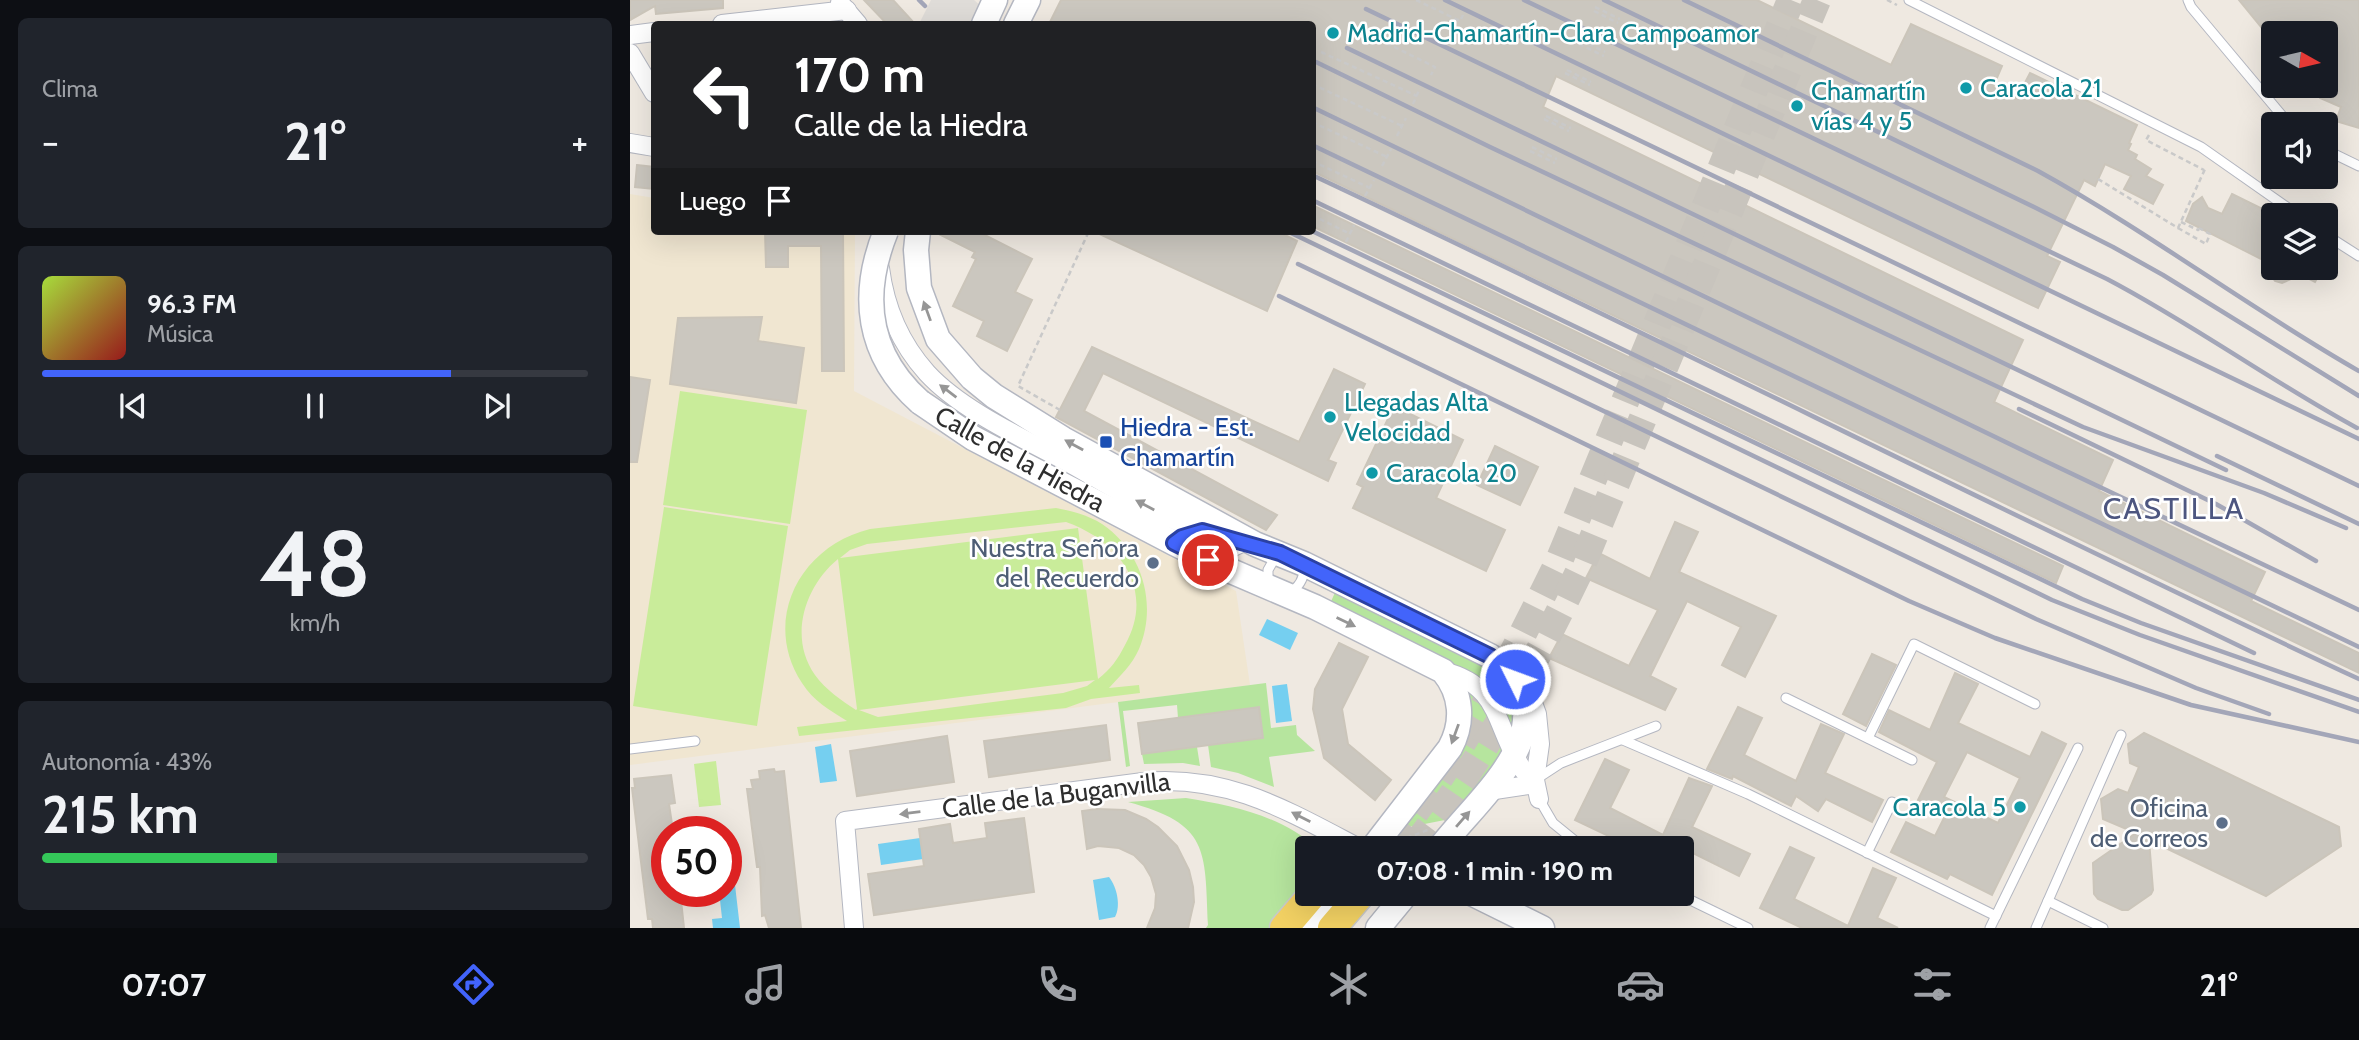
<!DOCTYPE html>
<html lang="es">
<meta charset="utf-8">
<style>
body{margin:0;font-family:Cabin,sans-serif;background:#20242c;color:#f1f3f6;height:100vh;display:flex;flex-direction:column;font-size:26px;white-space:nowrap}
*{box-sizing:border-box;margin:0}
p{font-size:23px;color:#9ea1a6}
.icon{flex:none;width:38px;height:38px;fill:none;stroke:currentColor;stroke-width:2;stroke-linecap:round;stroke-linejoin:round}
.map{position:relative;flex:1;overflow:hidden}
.details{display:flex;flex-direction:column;gap:18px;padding:18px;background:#0d0f14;width:630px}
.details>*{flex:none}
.hud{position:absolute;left:21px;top:21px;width:665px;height:214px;border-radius:7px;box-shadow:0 7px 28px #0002;background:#202124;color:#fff;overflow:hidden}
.needle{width:46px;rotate:98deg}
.buttons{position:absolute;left:1631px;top:21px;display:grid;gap:14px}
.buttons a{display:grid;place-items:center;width:77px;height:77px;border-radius:7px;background:#171b24;box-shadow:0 7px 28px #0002;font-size:35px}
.speed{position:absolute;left:21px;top:816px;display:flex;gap:14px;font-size:35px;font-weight:700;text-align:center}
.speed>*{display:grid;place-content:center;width:91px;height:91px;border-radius:50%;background:#171b24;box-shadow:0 7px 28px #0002;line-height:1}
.speed .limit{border:10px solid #d22;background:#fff;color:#111}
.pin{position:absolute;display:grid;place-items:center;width:60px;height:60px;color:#fff;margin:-30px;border:4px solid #fff;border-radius:50%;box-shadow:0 2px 7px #0007}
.me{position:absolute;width:77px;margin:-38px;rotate:312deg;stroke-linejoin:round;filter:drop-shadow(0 0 5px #0008)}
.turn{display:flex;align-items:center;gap:24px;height:147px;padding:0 28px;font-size:32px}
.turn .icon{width:91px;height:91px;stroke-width:2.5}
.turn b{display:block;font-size:49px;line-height:60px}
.then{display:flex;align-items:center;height:66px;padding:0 28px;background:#0003;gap:14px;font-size:26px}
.big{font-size:52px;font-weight:800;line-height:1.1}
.details .widget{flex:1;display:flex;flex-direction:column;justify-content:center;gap:10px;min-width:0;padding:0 24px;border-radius:10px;background:#20242c}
.details .dial{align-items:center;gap:0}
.dial b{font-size:91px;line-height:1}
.song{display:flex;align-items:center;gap:21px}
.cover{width:84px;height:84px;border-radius:10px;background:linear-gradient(135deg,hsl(80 70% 55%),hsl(0 70% 35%))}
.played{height:7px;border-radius:4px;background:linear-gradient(90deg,#4264fb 75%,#363941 75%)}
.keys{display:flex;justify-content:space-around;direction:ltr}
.heat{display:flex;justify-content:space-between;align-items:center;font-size:38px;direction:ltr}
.charge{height:10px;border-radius:5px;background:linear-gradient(90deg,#34c759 43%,#363941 0)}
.trip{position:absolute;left:665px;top:836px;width:399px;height:70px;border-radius:7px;background:#171b24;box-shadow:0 7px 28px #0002;font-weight:800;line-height:70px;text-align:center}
.menu{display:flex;height:112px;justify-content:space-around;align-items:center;background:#090b0e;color:#9ea1a6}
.menu .icon{width:49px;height:49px}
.menu .active{color:#4264fb}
.menu b{font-size:32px;color:#f1f3f6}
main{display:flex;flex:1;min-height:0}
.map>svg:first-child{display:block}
.education{fill:#f0e6d1}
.green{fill:#b6e59e}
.pitch{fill:#c9ec9a;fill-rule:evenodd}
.plaza{fill:#dfdcd8}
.water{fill:#75cff0}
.building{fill:#cbc7bf;stroke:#cbc5ba;stroke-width:2;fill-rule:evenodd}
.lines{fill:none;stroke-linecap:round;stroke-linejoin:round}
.primary-tunnel{stroke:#c8c4bd;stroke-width:28;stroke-dasharray:28 14;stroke-linecap:butt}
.lane-casing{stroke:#b4b7c1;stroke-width:11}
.street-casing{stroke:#b4b7c1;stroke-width:20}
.secondary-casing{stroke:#b4b7c1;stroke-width:27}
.primary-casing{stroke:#c9c9c9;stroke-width:31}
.path{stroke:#c9c9c9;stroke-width:2.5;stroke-dasharray:5 3.5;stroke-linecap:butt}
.lane{stroke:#fff;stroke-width:9}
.street{stroke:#fff;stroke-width:18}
.secondary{stroke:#fff;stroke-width:24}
.primary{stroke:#f2d163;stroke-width:28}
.rail{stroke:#a3a6b8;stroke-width:4.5}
.secondary-bridge-casing{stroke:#b4b7c1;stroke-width:27;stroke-linecap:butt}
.secondary-bridge{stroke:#fff;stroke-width:24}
.oneway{fill:#969696}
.route-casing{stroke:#2b41a3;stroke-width:18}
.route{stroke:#4264fb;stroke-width:12}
.culture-dot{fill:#0f9aa8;stroke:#fff;stroke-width:2.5}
.transit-dot{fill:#1a4fb4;stroke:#fff;stroke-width:2.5}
.service-dot{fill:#5c6f8a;stroke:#fff;stroke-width:2.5}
.labels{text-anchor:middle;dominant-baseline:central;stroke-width:5;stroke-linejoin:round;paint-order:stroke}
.culture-label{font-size:26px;fill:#0d838f;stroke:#fff;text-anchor:start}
.transit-label{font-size:26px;fill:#164399;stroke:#fff;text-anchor:start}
.street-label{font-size:26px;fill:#2e2e2e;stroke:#fff}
.service-label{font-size:26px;fill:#4e5e75;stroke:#fff;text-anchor:end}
.quarter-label{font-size:30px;letter-spacing:2px;fill:#4d5680;stroke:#fff}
</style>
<main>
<section class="details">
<div class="widget"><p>Clima</p>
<div class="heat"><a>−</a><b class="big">21°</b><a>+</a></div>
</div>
<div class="widget">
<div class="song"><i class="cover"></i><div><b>96.3 FM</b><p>Música</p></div></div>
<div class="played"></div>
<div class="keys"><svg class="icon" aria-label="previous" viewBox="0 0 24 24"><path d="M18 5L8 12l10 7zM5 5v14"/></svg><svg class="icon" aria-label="pause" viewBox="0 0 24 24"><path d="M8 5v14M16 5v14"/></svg><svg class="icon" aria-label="next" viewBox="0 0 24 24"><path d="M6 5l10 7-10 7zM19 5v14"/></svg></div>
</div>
<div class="widget dial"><b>48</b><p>km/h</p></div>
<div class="widget"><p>Autonomía · 43%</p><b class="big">215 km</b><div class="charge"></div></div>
</section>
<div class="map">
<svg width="1729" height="928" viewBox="0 0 1729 928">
<rect width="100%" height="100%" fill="#efe9e1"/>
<polygon class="education" points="0,194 24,198 24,231 225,231 224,391 606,591 620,685 0,765"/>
<g class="green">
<polygon points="707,588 845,655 883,693 882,734 873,702 852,680 699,606"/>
<polygon points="636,683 641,728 666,725 667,735 685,751 639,757 644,787 608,773 581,767 578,745 633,738 629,707 548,718 547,705 493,711 500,766 496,767 488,702"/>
<polygon points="839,687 866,720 874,757 820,819 774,828 840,737 841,714 835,691"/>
<polygon points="567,747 570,766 553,763 514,764 512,754"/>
<path d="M556 798C601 805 652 816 687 848L677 849V884L639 928H576L578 925C575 849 579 824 498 802Z"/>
</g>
<g class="pitch">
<polygon points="50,391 177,410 160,524 33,505"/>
<polygon points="34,507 158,526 127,726 3,706"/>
<path d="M426 508C442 511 458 515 472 524 512 551 528 604 509 649 502 665 490 676 479 688L509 685 510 693 461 699 436 708 169 736 167 727 217 721C200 710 183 701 172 683 131 620 170 546 240 529ZM436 522C490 541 526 590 495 645 488 659 480 670 468 679L448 528 210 558 220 550 237 544ZM208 559 227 709 226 710C211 700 196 690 185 675 158 637 175 586 208 559ZM465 680 457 686 433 693 264 715 248 717 229 710Z"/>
<polygon points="86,761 91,805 69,807 64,764"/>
</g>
<polygon class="plaza" points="301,0 344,0 354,9 346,20 339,24 289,24"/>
<g class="water">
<polygon points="637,619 668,633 660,650 629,635"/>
<polygon points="657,684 662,721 646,723 642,686"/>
<polygon points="201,744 207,781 190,783 185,747"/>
<polygon points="290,838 293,859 251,865 248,844"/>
<path d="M479 877C487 887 491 906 485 917L469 920 463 880Z"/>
<polygon points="105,885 110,928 83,928 82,919 92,918 89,891 96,891 96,886"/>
</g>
<g class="building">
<polygon points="0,0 93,0 93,8 26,14 25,6 0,20"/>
<polygon points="234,0 263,0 285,24 257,24"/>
<polygon points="431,0 1127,0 1261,65 1281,24 1372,66 1363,87 1387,98 1400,73 1507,125 1499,143 1501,144 1498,150 1507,155 1505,159 1521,169 1516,176 1533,185 1523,204 1494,189 1501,176 1475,164 1465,186 1454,180 1417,256 1430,262 1408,308 926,76 913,107 1393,340 1364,402 1483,460 1469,491 1635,572 1621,601 1729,653 1729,673 682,171 682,24 419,24"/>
<polygon points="1609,0 1729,0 1729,128 1706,121 1711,107 1690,98 1680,86 1696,86 1696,33 1636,33"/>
<polygon points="7,165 24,167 24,189 5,187"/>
<polygon points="1602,194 1643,214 1643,265 1556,221 1563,204 1572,197 1578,208 1592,214"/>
<polygon points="682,205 1433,566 1426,583 682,226"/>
<polygon points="135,231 213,231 214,371 192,371 191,246 158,246 158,267 136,267"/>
<polygon points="303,231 347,231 402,259 385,292 402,300 377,351 347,336 354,321 323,306 346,259 342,257 345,252"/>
<polygon points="463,231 647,231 667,241 637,311"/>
<polygon points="1636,268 1693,268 1685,282 1666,272 1661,279 1652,283 1645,281"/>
<polygon points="132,317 128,341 174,348 166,403 40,384 48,318"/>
<polygon points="462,347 669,442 704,369 735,384 698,460 706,463 698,481 473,373 454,411 647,515 636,530 426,417"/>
<polygon points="0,377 20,380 7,462 0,462"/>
<polygon points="764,406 833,440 806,498 875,530 856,571 723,508 733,487 727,484"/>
<polygon points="865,446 908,467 890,505 847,485"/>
<polygon points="1045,522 1068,532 1049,572 1146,616 1115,677 1092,665 1111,627 1057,601 1020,676 1046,689 1035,710 919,658 932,634 999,666 1028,610 956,578 969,553 1020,579"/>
<polygon points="709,643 738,657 712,709 718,744 761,780 745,800 694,758 683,709 685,689"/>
<polygon points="1242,654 1266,665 1236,726 1213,714"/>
<path d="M1325 673 1348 684 1328 723 1400 757 1412 732 1436 744 1362 895 1320 874 1317 879 1261 852 1276 822 1305 836 1317 812 1288 800 1307 762 1249 732 1259 710 1300 730ZM1337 752 1390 778 1368 823 1314 797Z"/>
<polygon points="629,707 633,738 512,754 508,723"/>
<polygon points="1108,707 1132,718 1114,755 1166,781 1191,724 1214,734 1195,773 1253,800 1242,822 1196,799 1188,811 1166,796 1161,806 1103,776 1102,779 1077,769"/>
<polygon points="476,725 480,760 359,777 354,741"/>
<polygon points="1514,733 1709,827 1711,846 1636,896 1519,840 1523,890 1521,894 1498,910 1492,910 1468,899 1464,894 1463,863 1506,833 1473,819 1471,799 1488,789 1498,793 1509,767 1500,763 1498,744"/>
<polygon points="317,736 324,782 227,796 220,751"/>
<polygon points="975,759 999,770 980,808 1033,835 1059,778 1082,786 1062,827 1120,854 1109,876 1063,853 1052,871 1052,849 1006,849 945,820"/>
<polygon points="144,769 145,772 154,771 171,928 139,928 135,915 132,916 130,867 127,867 117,789 123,789 121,780 130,779 129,771"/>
<polygon points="41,775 45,803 39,804 43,831 37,831 37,891 50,891 54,928 23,928 22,919 18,919 2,788 5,788 4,779"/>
<polygon points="467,809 495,810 516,819 528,827 547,846 559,870 563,887 564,902 558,928 517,928 525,908 526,894 521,877 514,865 504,855 489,848 468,846 457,849 452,811"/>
<polygon points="394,818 404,892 244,915 238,874 294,866 289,829 320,824 323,843 357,838 355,823"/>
<polygon points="1160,847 1184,858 1164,899 1218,926 1243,868 1266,878 1247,918 1268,928 1172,928 1130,908"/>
</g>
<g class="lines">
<g class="primary-tunnel">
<path d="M759 845C831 759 880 661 929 561L1161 0"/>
<path d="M782 849C850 764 902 670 949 572L1187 0"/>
</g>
<g class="lane-casing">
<g id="lane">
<polyline points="1279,0 1571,147 1668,215"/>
<polyline points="1558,0 1561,7 1659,124"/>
<polyline points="1696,150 1729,166"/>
<polyline points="1696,235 1729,256"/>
<polyline points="595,566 601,553 616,546"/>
<polyline points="638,585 638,570 646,556"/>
<path d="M659 593C668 588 674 579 674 568"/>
<polyline points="1156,698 1282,760"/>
<polyline points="1238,738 1284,644 1405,704"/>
<polyline points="993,740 1118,794 1366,916"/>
<polyline points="0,749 65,741"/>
<polyline points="905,780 931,763 1026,726"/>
<polyline points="909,799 923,823 955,849"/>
<polyline points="1237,853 1262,802"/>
<polyline points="1048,894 1118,928"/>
<polyline points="1418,901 1473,928"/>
<polyline points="1360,928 1448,748"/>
<polyline points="1406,928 1491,735"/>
</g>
</g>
<g class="street-casing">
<g id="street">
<polyline points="210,3 228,24"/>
<polyline points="92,24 217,10"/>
<polyline points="0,35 24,32"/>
<polyline points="0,53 24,93"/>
<polyline points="0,143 24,147"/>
<path d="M250 268C255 307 270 343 297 373 332 411 395 439 441 464 493 493 545 528 604 540"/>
<path d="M813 671C868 685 864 719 887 760 892 769 896 776 905 780"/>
<polyline points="895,695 903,703 907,714 910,744 905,780 909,799"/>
<polyline points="858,791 898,785 905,780"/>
<path d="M224 928 215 821 513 782C598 774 658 811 731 849"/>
</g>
</g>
<g class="secondary-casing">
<g id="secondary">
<polyline points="354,24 365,0"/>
<polyline points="386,24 398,0"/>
<path d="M288 231 286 250 289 288 308 339 342 378 364 396 433 439 625 544 674 564 860 656C946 722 853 792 809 849"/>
<path d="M290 402 343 438 544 543 594 568 685 607 813 671C832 694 834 722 820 748L742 849"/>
<polyline points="843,894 912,928"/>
<polyline points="673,928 702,894"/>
<polyline points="748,928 776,894"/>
</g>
</g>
<g class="primary-casing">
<g id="primary">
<polyline points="654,928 683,894"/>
<polyline points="702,928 731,894"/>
</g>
</g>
<g class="path">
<polyline points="786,0 830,21 833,15"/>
<polyline points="1257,0 1267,5"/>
<polyline points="965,7 990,19"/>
<polyline points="964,11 988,23"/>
<polyline points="726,28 805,67 801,75"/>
<polyline points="951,40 975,52"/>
<polyline points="949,44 974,56"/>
<polyline points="691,52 787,96"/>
<polyline points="937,70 961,82"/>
<polyline points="935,73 960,85"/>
<polyline points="682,84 772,126"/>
<polyline points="783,104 790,88"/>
<polyline points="916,116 941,128"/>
<polyline points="914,119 939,131"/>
<polyline points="682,122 757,157"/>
<polyline points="1519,135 1516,140 1574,170"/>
<polyline points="767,136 776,118"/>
<polyline points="902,147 927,159"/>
<polyline points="900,151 925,163"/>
<polyline points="682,161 740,188"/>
<polyline points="752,166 761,149"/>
<polyline points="1468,179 1548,228 1575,169"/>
<polyline points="735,196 744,180"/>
<polyline points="682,215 720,234"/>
<polyline points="1551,222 1568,230 1569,229"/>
<polyline points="1548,228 1576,244 1580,234 1569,228"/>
<polyline points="716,242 724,225"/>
<polyline points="430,410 388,386 459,231"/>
<polyline points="777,838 800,829"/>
</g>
<use href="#lane" class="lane"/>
<use href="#street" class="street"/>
<use href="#secondary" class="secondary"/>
<use href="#primary" class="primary"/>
<g class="rail">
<polyline points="289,0 295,6"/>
<polyline points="815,0 1729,439"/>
<path d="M894 0 1477 279C1563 324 1642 382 1727 428"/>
<polyline points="974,0 1408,209 1483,247 1533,275 1729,396"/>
<path d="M1054 0 1408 171C1519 232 1620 309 1729 371"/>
<polyline points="736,9 1729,486"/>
<polyline points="717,48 1596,470"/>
<polyline points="686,62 860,147 1453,427 1634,493 1716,528"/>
<polyline points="682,107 1415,461 1729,610"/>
<polyline points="682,145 1729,647"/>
<path d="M682 175C1033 340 1378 515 1729 679"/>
<polyline points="682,200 1624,653"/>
<polyline points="657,231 1422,600 1510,635 1729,712"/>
<polyline points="682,231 1452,599 1511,623 1729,700"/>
<polyline points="668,264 1406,619 1566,688 1639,714"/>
<polyline points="649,296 1279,601 1365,638 1561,705 1729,742"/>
<polyline points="1389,409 1586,504 1686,561"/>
<polyline points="1587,456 1729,524"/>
</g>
<g class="secondary-bridge-casing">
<path id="secondary-bridge" d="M256 231C230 295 237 355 290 402"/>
</g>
<use href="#secondary-bridge" class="secondary-bridge"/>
</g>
<defs><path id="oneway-solid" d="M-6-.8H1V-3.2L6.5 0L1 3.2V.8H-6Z" transform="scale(1.75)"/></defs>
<g class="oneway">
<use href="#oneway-solid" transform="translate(297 311) rotate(-110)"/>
<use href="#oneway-solid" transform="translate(318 391) rotate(-143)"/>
<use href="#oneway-solid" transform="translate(444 445) rotate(-151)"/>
<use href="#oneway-solid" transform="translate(515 505) rotate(-152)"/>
<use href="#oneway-solid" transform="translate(716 622) rotate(26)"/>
<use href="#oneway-solid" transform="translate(825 734) rotate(110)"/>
<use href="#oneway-solid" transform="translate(280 813) rotate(173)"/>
<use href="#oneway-solid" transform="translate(671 817) rotate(-153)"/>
<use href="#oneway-solid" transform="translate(833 819) rotate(-49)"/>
</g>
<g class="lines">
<g class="route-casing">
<polyline id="route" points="578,560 544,543 552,537 572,531 650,553 860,656 885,679"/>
</g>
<use href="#route" class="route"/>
</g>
<g class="culture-dot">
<circle cx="703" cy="33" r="7"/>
<circle cx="1336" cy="88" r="7"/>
<circle cx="1167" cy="106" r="7"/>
<circle cx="700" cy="417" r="7"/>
<circle cx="742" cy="473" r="7"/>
<circle cx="1390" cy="807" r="7"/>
</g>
<rect class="transit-dot" x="469" y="435" width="14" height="14" rx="3.5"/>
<g class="service-dot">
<circle cx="523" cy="563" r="7"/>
<circle cx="1592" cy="823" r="7"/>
</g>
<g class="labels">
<g class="culture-label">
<text x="717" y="33">Madrid-Chamartín-Clara Campoamor</text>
<text x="1350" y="88">Caracola 21</text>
<text x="1181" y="91">Chamartín<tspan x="1181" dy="30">vías 4 y 5</tspan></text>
<text x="714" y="402">Llegadas Alta<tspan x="714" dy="30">Velocidad</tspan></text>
<text x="756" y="473">Caracola 20</text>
<text x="1376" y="807" text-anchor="end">Caracola 5</text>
</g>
<g class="transit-label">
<text x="490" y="427">Hiedra - Est.<tspan x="490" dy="30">Chamartín</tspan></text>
</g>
<g class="street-label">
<text transform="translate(390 459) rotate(29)">Calle de la Hiedra</text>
<text transform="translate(426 795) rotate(-7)">Calle de la Buganvilla</text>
</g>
<g class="service-label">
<text x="509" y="548">Nuestra Señora<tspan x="509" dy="30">del Recuerdo</tspan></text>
<text x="1578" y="808">Oficina<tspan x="1578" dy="30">de Correos</tspan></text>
</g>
<g class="quarter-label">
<text x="1544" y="508">CASTILLA</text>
</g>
</g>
</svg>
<div class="buttons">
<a><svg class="needle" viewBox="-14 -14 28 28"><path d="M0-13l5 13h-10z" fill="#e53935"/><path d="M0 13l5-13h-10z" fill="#9ea1a6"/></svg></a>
<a><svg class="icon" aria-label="sound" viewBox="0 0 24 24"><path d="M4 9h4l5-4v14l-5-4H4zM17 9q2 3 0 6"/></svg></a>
<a><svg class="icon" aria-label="layers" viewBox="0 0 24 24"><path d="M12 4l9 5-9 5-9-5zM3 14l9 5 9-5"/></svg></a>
</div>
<div class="speed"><div class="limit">50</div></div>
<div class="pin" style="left:578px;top:560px;background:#d93025"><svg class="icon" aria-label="arrive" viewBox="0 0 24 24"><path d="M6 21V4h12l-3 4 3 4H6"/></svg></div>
<svg class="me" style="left:885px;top:679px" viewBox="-20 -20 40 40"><circle r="17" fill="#4264fb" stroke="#fff" stroke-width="3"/><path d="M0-11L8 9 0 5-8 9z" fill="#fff"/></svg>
<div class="trip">07:08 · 1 min · 190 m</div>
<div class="hud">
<div class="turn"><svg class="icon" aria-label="left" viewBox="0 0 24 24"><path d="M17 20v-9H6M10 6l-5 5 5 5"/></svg><div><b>170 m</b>Calle de la Hiedra</div></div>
<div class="then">Luego<svg class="icon" aria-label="arrive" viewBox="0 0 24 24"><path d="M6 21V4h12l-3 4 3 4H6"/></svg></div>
</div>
</div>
</main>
<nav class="menu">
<b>07:07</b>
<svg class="icon active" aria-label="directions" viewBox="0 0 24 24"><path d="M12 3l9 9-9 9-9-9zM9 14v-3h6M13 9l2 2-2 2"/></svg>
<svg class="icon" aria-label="music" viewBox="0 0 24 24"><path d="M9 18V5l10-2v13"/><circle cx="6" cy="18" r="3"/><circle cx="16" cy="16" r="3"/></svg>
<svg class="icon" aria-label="phone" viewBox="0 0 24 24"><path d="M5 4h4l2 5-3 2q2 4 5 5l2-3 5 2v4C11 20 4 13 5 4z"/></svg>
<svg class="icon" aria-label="climate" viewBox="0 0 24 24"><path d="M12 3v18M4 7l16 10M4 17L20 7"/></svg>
<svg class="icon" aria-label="car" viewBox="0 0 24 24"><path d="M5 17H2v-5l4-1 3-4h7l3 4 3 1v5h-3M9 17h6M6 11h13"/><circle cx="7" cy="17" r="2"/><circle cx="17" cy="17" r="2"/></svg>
<svg class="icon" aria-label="filters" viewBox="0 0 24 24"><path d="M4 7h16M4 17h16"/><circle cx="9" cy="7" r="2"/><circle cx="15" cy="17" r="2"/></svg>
<b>21°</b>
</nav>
